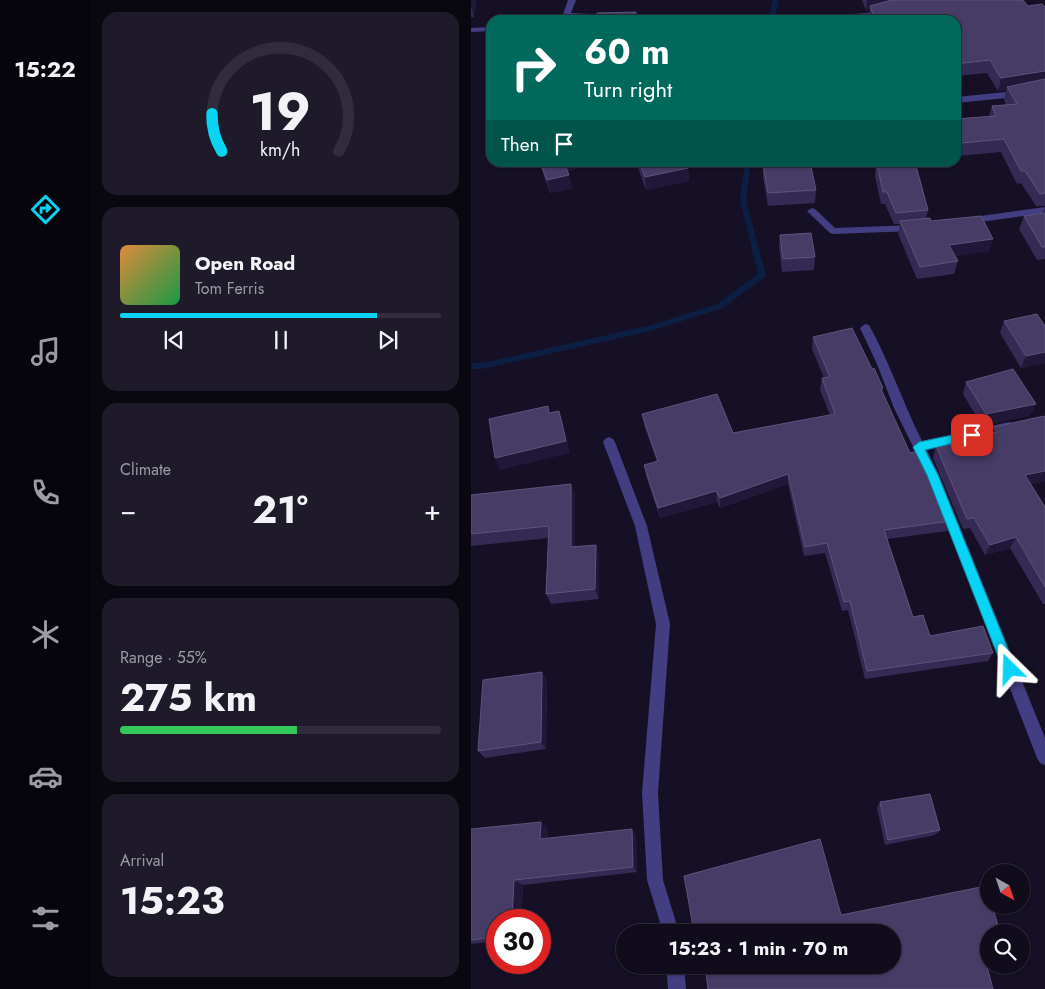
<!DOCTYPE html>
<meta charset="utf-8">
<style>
body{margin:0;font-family:Jost,sans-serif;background:#1e1a29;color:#f1f3f6;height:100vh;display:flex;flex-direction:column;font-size:19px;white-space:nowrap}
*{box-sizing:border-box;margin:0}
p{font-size:16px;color:#9c9ba3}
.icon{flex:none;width:28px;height:28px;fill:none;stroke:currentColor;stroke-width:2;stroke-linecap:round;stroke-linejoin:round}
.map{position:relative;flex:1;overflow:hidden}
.panel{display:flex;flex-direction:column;gap:12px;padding:12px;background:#09070f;width:381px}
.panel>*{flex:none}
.guide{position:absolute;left:15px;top:15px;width:475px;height:152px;border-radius:15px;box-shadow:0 1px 4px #0004,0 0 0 1px #302c3b;background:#00695c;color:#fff;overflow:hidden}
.needle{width:32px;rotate:140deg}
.controls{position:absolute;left:509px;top:864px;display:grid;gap:10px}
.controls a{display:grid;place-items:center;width:50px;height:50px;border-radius:50%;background:#100c1c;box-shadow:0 1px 4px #0004,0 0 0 1px #302c3b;font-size:25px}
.speed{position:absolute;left:15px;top:909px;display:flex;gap:10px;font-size:25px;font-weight:700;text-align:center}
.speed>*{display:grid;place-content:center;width:65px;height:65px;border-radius:50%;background:#100c1c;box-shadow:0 1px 4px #0004,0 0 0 1px #302c3b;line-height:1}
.speed .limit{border:8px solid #d22;background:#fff;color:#111}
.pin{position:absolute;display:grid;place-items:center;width:42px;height:42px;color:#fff;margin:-21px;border-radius:10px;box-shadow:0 2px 8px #0006}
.me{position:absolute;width:55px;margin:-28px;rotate:338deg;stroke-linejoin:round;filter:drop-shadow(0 0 4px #0008)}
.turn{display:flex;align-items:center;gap:18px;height:105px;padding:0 15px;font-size:22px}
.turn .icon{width:65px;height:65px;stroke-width:2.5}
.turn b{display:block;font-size:35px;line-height:42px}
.then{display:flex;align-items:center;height:48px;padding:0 15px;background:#0003;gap:10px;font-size:19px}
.big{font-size:38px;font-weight:700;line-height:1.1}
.panel .card{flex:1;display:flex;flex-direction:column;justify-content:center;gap:8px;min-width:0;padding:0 18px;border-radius:15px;background:#1e1a29}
.panel .dial{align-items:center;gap:0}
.dial svg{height:130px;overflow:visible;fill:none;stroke:#302c3b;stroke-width:7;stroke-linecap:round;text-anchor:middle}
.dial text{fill:#f1f3f6;stroke:none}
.song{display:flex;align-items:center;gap:15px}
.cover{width:60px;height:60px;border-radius:8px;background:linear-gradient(135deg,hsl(30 70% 55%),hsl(140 70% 35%))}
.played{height:5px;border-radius:2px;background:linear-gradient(90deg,#0ad4f5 80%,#302c3b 80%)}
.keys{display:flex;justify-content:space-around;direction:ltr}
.heat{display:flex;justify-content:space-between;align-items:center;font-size:28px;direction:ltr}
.charge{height:8px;border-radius:4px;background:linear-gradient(90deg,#34c759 55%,#302c3b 0)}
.trip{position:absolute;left:145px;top:924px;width:285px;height:50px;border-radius:25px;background:#100c1c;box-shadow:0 1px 4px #0004,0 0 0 1px #302c3b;font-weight:700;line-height:50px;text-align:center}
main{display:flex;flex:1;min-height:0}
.dock{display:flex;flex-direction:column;width:90px;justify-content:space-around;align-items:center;background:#06050b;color:#9c9ba3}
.dock .icon{width:35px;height:35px}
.dock .on{color:#0ad4f5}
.dock b{font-size:22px;color:#f1f3f6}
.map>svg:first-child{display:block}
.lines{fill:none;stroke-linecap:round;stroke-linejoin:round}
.stream{fill:#0c1e42;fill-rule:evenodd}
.minor{fill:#433d82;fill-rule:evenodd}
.wall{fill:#342a53}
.shaded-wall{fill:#201839}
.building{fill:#463c65;stroke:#5d547d}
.route{fill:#0ad4f5;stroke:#068a9f}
</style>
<main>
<nav class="dock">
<b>15:22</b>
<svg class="icon on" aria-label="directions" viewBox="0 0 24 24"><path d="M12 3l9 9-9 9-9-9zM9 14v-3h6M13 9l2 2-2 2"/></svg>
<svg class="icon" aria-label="music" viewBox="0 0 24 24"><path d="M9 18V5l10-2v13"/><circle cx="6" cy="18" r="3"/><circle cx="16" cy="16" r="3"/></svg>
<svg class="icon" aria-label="phone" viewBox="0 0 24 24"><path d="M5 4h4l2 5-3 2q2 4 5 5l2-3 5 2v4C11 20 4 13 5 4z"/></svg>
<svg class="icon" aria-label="climate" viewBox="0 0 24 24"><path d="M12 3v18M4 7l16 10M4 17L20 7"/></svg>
<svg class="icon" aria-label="car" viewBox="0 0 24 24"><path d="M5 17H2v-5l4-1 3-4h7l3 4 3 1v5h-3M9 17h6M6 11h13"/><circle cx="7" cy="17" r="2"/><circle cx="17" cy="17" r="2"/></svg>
<svg class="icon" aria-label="filters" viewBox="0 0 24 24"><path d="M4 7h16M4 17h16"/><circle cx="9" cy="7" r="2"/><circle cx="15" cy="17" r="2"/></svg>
</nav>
<section class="panel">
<div class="card dial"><svg viewBox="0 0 100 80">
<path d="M14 69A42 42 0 1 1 86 69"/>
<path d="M14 69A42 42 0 0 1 8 46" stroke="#0ad4f5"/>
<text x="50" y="56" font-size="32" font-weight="700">19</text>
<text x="50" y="72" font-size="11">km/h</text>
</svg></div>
<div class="card">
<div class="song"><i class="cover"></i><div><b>Open Road</b><p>Tom Ferris</p></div></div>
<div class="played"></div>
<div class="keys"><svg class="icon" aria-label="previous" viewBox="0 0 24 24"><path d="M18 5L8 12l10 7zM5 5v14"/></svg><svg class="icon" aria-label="pause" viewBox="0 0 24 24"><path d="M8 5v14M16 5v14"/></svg><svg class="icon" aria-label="next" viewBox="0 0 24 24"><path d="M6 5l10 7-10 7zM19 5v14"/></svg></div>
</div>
<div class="card"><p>Climate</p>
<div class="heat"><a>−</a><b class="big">21°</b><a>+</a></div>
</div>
<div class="card"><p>Range · 55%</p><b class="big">275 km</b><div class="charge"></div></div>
<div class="card"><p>Arrival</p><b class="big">15:23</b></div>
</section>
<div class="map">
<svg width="574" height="989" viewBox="0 0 574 989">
<rect width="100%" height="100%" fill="#151025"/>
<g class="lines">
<g class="stream">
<polygon points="302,0 308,0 303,20 297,20"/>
<polygon points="274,162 280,162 275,200 295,275 294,277 252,308 180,331 11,369 0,369 0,363 11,363 180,325 246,304 287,274 269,200"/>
</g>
<g class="minor">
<polygon points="97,0 105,0 100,13 180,17 262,14 364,15 397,13 414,8 418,10 398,17 364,19 153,20 99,17 98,20 90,20"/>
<polygon points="20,27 20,31 0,32 0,28"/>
<polygon points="574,84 574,89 535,98 485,103 485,97 535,92"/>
<polygon points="574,207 574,213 495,224 490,221 495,218"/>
<polygon points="341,208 344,209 364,228 443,225 448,228 443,231 362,234 359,233 338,213 336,211"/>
<path d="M394 324 398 325C419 363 432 403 451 441L538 422 542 424 544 427 542 430 538 432 456 450 468 475 574 738V765L569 763 566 758 456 475 423 408 406 364 389 328Z"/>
<polygon points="138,437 142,439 144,442 176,526 199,624 187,793 192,880 208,932 192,932 176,880 171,793 185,624 164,526 132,442 134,439"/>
<polygon points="195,965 213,965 215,989 197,989"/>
</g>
</g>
<g class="wall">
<polygon points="0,0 3,17 0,17"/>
<polygon points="391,0 552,0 557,6 574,7 574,259 566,260 548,229 553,216 571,214 574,206 565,206 550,183 546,184 530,152 487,156 485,153 485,119 518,116 521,106 535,105 533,100 535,90 527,91 516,73 485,76 485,20 398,20 399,10 395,11"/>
<polygon points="68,162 104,162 105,169 96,171 101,188 79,193"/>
<polygon points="165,162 215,162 217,168 218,181 175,190"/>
<polygon points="405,162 444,162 457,210 455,218 518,251 484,256 487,261 483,274 446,279 427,234 429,224 423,224 414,204 410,204 404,176"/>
<polygon points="292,164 345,190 344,203 297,206 292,177"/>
<polygon points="309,235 344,257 343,270 311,272 308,247"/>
<polygon points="533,321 574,326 574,363 550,368 529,333"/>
<polygon points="342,337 401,369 412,388 411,392 439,453 480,521 476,531 416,539 442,617 459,636 522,653 517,661 394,679 377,610 371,611 354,553 333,556 317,484 249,508 246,502 189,518 175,476 173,465 186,462 173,425 171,414 262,433 359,415 349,390 351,378 353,378 341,349"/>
<polygon points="495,382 565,404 559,415 511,426 492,394"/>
<polygon points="574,417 574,481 560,484 574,507 574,604 572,604 539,548 514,555 499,528 492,529 462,458 465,446 520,433 523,427"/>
<polygon points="100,484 104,495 104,547 125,545 128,556 128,599 80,604 75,594 78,538 0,546 0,495"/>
<polygon points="76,680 75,749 14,758 7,751"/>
<polygon points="409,802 469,830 464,835 414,845 406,808"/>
<polygon points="0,829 77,829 77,838 161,829 165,836 166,872 52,885 50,920 26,920 26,941 0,944"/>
</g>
<g class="shaded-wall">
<polygon points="1,0 6,0 3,17 0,6"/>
<polygon points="396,0 422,0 399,6 399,10 395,11"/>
<polygon points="574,71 574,83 536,87 536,90 527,91 530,78"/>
<polygon points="92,162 104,162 105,169 94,171"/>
<polygon points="217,168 218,181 175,190 174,177"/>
<polygon points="98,175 101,188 79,193 76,180"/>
<polygon points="522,239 518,251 475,258 478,245"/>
<polygon points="574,352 574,363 550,368 555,356"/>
<polygon points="565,404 559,415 511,426 515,414"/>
<polygon points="88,411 92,422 99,453 29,470 24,458"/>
<polygon points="574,471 574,481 549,486 554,475"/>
<polygon points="317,474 317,484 249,508 249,498"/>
<polygon points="100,484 104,495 104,558 100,547"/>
<polygon points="245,491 246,502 189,518 187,508"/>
<polygon points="545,537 539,548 514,555 519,545"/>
<polygon points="125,545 128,556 128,599 124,589"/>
<polygon points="71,672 76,680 75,749 70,742"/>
<polygon points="70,822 77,829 77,845 69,839"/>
<polygon points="161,829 165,836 166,872 162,867"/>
<polygon points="43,880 52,885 50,920 41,920"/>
</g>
<g class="building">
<polygon points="421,0 552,0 557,6 571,4 574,7 574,71 530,78 519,60 485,64 485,20 404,20 399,6"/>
<polygon points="165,12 164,20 126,20 126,13"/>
<polygon points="74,15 75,20 46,20 45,16"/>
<polygon points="574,79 574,193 569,194 554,171 550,171 533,139 490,143 485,134 485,119 525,116 521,106 546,104 536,87"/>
<polygon points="69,162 93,162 98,175 76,180"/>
<polygon points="168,162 215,162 217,168 174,177"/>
<polygon points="306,162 339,162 345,190 297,193 292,164"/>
<polygon points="408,162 444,162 457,210 425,213 416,192 412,192 406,165 409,165"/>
<polygon points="574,213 574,247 571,247 553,216"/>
<polygon points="510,216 522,239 478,245 487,261 449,267 429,221 459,218 460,221"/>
<polygon points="340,233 344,257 312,259 309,235"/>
<polygon points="566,314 574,326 574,352 555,356 533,321"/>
<polygon points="381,328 401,369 403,368 412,388 410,389 439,453 450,450 480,521 413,530 442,617 452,615 459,636 512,626 522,653 396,671 379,601 373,602 356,543 334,547 317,474 249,498 245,491 187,508 173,465 187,461 171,414 246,394 262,433 364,414 351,378 359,377 342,337"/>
<polygon points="542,369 565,404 515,414 495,382"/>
<polygon points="77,406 78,413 88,411 95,441 24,458 18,419"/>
<polygon points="573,416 574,417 574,471 554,475 574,507 574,587 545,537 519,545 503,518 496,519 465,446 526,432 523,427"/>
<polygon points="100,484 100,547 125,545 124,589 75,594 78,526 0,534 0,495"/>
<polygon points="71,672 70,742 7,751 12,680"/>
<polygon points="459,794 469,830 417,840 409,802"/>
<polygon points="70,822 69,839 161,829 162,867 43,880 41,920 26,920 26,937 0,940 0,829"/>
<polygon points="349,839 370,915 515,886 518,894 518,905 521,905 529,932 518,932 518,938 509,940 522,989 237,989 234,965 421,965 421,932 223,932 213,876"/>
</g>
<polygon class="route" points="501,431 505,432 507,435 505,438 454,450 467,475 545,669 543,674 539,676 534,674 532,669 456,475 442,447 448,442"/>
</svg>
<div class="controls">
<a><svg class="needle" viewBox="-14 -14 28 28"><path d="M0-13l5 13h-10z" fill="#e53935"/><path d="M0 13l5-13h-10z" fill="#9c9ba3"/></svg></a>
<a><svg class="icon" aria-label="search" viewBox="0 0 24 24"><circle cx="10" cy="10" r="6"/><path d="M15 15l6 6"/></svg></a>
</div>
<div class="speed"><div class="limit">30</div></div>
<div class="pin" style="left:501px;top:435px;background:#d93025"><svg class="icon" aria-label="arrive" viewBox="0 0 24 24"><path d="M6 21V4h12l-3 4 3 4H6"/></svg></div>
<svg class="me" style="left:539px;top:669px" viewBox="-20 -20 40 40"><path d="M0-17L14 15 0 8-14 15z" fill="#0ad4f5" stroke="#fff" stroke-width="4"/></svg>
<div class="trip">15:23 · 1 min · 70 m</div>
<div class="guide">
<div class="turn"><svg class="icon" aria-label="right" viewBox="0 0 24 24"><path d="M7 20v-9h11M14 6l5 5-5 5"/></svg><div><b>60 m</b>Turn right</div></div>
<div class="then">Then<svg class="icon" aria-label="arrive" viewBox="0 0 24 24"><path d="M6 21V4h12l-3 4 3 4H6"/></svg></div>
</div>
</div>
</main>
